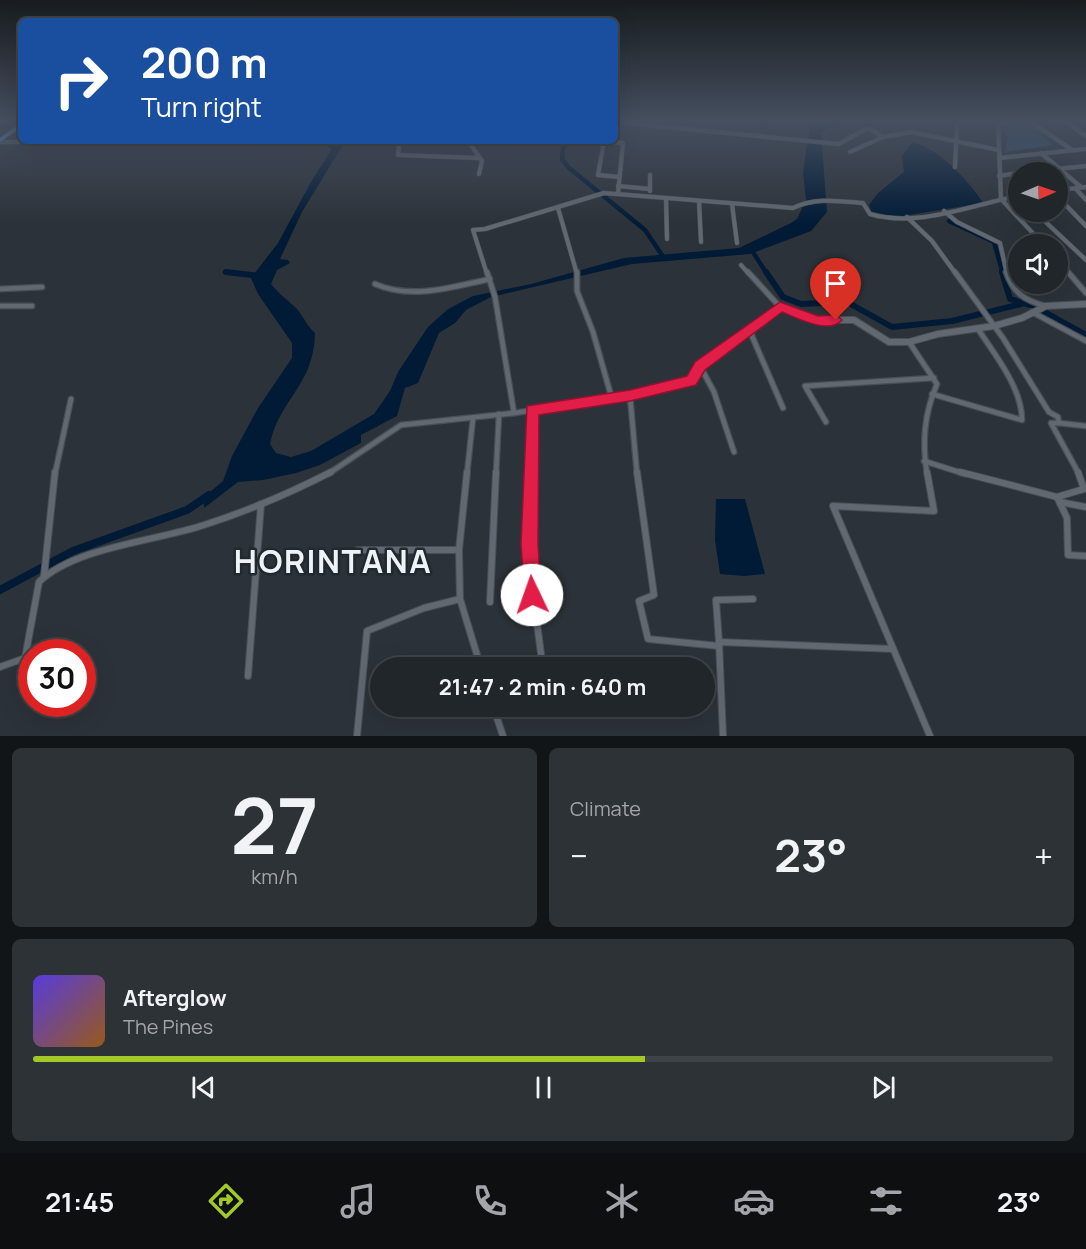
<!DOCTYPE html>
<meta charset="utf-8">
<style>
body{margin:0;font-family:Manrope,sans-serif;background:#2d3237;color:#f1f3f6;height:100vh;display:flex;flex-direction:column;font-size:22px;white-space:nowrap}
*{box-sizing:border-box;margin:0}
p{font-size:20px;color:#a2a5a9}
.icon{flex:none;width:33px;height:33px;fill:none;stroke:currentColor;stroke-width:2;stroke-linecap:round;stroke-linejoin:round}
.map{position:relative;height:736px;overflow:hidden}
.side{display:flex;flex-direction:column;gap:12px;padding:12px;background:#121518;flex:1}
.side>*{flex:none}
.banner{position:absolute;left:18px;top:18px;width:600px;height:126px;border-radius:9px;box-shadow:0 6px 24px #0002,0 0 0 2px #3e4347;background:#1a4fa0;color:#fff;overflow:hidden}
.needle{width:39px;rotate:88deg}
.fabs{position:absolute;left:1008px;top:162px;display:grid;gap:12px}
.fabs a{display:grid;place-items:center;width:60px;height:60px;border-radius:50%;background:#21262b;box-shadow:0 6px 24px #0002,0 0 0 2px #3e4347;font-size:30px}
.speed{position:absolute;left:18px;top:639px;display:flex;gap:12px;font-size:30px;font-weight:700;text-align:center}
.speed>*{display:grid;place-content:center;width:78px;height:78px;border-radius:50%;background:#21262b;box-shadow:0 6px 24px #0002,0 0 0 2px #3e4347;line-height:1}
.speed .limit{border:9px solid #d22;background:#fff;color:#111}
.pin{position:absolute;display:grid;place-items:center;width:51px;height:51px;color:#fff;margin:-62px -26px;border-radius:50% 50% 50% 0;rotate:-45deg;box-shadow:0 0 6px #0007}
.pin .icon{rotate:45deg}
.me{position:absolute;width:66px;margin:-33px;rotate:357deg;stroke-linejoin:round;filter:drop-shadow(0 0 4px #0008)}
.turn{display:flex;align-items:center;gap:21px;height:126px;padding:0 24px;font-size:27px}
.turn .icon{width:78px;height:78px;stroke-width:2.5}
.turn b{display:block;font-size:42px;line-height:51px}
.big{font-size:45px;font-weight:700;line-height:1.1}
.side .card{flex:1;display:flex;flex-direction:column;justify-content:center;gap:9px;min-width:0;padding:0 21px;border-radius:9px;background:#2d3237}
.side .dial{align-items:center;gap:0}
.dial b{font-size:78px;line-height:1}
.song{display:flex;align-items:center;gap:18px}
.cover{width:72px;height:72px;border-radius:9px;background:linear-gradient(135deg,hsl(250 70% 55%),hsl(30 70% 35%))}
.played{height:6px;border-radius:3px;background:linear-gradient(90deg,#a3c926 60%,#3e4347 60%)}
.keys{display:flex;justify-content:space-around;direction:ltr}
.heat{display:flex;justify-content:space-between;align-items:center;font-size:33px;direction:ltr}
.side .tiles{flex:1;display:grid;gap:12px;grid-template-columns:1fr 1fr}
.card:last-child{grid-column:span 2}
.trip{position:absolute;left:370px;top:657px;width:345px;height:60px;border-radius:30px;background:#21262b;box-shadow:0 6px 24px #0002,0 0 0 2px #3e4347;font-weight:700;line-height:60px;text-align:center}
.menu{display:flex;height:96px;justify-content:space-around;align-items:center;background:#0d0f11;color:#a2a5a9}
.menu .icon{width:42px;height:42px}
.menu .on{color:#a3c926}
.menu b{font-size:27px;color:#f1f3f6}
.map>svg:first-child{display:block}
.green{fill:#2e4c6c}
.water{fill:#011b36}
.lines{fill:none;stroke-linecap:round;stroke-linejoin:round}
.stream{stroke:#011b36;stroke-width:1.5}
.canal-far2{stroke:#011b36;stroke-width:4.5}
.canal-far1{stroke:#011b36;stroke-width:6}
.canal{stroke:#011b36;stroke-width:8}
.street-far2-casing{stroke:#484e54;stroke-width:5}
.street-far1-casing{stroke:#484e54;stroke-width:7}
.street-casing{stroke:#484e54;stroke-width:8}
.secondary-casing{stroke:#484e54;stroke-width:8}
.highway-casing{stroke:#484e54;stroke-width:2}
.street-far2{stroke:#616871;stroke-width:4}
.street-far1{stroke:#616871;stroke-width:4.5}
.street{stroke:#616871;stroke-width:6}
.secondary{stroke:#616871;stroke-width:6}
.highway{fill:#67abf5;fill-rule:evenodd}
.route{fill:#e11d48;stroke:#92132f;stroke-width:1.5}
.labels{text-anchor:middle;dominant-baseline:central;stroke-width:5;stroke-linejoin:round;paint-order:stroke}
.near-district-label{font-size:32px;font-weight:bold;letter-spacing:1.5px;fill:#eef3f7;stroke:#22282f}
</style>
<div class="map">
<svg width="1086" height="736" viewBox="0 0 1086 736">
<rect width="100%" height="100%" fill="#2c3239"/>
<polygon class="green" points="1030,122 1045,133 1039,134 1053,145 1005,152 1007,137 1003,125"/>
<g class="water">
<path d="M814 121H841L821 133 827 212 811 231 750 254 632 264 491 297 466 310 455 323 439 333 418 383 405 388 397 416 361 435V443L320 465 296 473 263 480 238 482 204 508V497L223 481 232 456 258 408 292 358V343L258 294 251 278 278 243 311 182 332 149 328 147 331 144 344 143 302 212 280 259 288 260 290 263 277 270 271 284C279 294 288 300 297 309 303 316 307 326 315 333 314 386 279 399 270 444L276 453 291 457 311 451 374 414 390 391 398 372 428 327 448 309 473 296 531 284 624 258 739 248 791 223 797 219 806 200 803 173 810 123Z"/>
<path d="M912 143C935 144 972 184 983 203L896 217 872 214 869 205 878 193 904 172 902 156Z"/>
<polygon points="716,499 745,499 765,574 744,576 720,574 715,540"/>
</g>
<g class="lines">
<polyline class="stream" points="0,128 11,121"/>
<g class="canal-far2">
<polyline points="568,141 563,148 562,159 568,167 645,230 664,258"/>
<polyline points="949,221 994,242 1003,274"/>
<polyline points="751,249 767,274"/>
<polyline points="225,272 239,274"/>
</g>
<g class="canal-far1">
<polyline points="226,272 260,276"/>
<polyline points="766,272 783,297 801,304 847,302 892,327 952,321 1021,304"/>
<polyline points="1002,272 1010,299 1033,306 1086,335"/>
</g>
<polyline class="canal" points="0,590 73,551 187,510 209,495"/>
<g class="street-far2-casing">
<g id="street-far2">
<polyline points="998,121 1001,199 1043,244"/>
<polyline points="1030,121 1072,150"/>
<polyline points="1065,121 1086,136"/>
<polyline points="615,122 839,144 866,129 871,129 883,137"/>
<polyline points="999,123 1017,121"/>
<polyline points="468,141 482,161 479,174"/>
<polyline points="600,141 623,143 618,193"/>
<polyline points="604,141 598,175 619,177"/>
<polyline points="0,142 143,141"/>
<polyline points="399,145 398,155 479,158"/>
<polyline points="850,152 883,137 911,132 999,150"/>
<polyline points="1041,153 1081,187"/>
<polyline points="999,158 1086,149"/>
<polyline points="955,167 957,121"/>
<polyline points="1027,172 1086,166"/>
<polyline points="650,175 650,191"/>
<polyline points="999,176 1018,173"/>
<polyline points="618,186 650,189"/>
<polyline points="1075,188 1086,200"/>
<polyline points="1058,190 1086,187"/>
<polyline points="1058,197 1086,226"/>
<polyline points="666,198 667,239"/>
<polyline points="699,201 701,242"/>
<polyline points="732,204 737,243"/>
<polyline points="558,208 577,274"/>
<polyline points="944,211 957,222 1000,243 1007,274"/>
<polyline points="1035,212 1086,260"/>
<polyline points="907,217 932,241 956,274"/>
<polyline points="1058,261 1069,274"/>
<polyline points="741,265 749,274"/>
<path d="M487 274 473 230 485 229 604 193 793 208C815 197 839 201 863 203L870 214C918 228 971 205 1018 196"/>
</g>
</g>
<g class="street-far1-casing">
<g id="street-far1">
<polyline points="487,272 495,297 514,413"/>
<polyline points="577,272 577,291 593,332 612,399"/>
<polyline points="748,272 780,307"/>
<polyline points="955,272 1003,338 1049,412 1058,417 1059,423 1051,423 1079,474"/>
<path d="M1006 272C1013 293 1025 301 1046 306"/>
<polyline points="1068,272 1086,293"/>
<path d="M375 284C412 300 452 287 490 279"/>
<polyline points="0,289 42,287"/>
<polyline points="0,306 32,306"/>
<polyline points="1032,312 1086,341"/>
<polyline points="749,329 783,408"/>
<path d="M909 342 937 384C924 414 922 442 927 474"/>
<polyline points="700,366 714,392 734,452"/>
<path d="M932 394 1022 420C1022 388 995 355 978 329"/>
<polyline points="826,422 805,386 934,378"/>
<polyline points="1059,423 1086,426"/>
<polyline points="924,461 965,474"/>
<polyline points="55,474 71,399"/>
<polyline points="328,474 401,425 514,413 630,396 637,474"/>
<polyline points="467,474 473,418"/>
<polyline points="496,474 499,414"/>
<polyline points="531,474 532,410"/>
</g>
</g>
<g class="street-casing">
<g id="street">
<polyline points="467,472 459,550 460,599 481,668"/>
<path d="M531 472C529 538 532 596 542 661"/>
<polyline points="637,472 654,595 639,601 648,639 719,646"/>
<polyline points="927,472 934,511 833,506 930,736"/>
<polyline points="960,472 1057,497"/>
<polyline points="1078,472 1084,489 1057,497 1067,518 1068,555 1086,556"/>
<polyline points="1060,502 1086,507"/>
<polyline points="358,550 459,550"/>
<polyline points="44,576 55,472"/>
<polyline points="490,602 496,472"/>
<polyline points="719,642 716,600 753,599"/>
<path d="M0 667 25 658 39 582C75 547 156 541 204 525 248 511 290 493 331 472"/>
<polyline points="248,676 261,504"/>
<polyline points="493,706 503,736"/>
<polyline points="357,736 367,631 424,608 460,599"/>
<polyline points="723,736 719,642 893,649"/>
</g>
</g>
<g class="secondary-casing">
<polyline id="secondary" points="630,396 691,381 700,366 780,307 817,320 854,320 889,342 909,342 938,334 994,326 1022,318 1046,306 1086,304"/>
</g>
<g class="highway-casing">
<polygon id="highway" points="21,123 21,127 0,142 0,138"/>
</g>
<use href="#street-far2" class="street-far2"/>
<use href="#street-far1" class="street-far1"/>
<use href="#street" class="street"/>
<use href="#secondary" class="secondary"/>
<use href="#highway" class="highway"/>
</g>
<linearGradient id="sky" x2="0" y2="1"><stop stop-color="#181c1f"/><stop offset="0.54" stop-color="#454f5f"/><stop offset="1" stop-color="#454f5f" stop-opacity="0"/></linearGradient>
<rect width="1086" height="224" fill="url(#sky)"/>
<path class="route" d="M780 302 818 316 836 315 842 320C829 335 797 318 782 312L705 370 696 385 630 401 539 415 538 544 541 595 538 602 532 604 525 602 521 544 527 406 630 390 687 376 695 362Z"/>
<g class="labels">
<g class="near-district-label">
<text x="333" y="561">HORINTANA</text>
</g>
</g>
</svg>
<div class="fabs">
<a><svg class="needle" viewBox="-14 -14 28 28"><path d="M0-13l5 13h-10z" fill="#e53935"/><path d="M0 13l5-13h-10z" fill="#a2a5a9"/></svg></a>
<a><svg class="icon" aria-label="sound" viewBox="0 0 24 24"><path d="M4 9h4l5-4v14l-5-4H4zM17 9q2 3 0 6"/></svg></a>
</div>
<div class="speed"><div class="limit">30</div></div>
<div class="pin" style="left:836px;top:320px;background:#d93025"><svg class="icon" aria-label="arrive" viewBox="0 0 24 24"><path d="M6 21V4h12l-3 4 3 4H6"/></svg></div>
<svg class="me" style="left:532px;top:595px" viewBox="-20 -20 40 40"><circle r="19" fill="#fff"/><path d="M0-13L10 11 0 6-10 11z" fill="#e11d48"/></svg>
<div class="trip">21:47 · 2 min · 640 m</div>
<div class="banner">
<div class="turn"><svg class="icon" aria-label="right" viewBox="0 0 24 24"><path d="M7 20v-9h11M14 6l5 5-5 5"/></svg><div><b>200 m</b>Turn right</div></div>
</div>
</div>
<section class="side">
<div class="tiles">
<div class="card dial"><b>27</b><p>km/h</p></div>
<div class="card"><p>Climate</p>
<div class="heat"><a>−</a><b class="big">23°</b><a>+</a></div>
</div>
<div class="card">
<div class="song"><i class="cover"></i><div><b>Afterglow</b><p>The Pines</p></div></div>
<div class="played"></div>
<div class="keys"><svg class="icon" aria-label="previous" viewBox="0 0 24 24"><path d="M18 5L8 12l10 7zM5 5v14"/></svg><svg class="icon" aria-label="pause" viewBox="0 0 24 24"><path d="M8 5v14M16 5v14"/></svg><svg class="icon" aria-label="next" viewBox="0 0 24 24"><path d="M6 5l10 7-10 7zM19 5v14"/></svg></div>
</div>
</div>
</section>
<nav class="menu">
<b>21:45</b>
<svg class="icon on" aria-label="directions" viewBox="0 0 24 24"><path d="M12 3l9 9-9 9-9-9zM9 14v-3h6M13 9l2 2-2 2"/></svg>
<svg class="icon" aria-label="music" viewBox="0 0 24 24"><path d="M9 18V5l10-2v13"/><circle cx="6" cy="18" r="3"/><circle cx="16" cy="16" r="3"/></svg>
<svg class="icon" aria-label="phone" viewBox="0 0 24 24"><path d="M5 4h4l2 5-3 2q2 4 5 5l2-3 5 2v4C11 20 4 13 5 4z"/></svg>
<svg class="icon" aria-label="climate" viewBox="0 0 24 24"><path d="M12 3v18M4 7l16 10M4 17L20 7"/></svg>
<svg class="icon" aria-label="car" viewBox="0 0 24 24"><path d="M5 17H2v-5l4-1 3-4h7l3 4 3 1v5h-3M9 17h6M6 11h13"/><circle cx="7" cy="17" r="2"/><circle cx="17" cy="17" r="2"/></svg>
<svg class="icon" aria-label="filters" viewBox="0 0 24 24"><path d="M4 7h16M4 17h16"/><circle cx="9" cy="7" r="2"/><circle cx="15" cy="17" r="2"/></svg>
<b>23°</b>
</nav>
